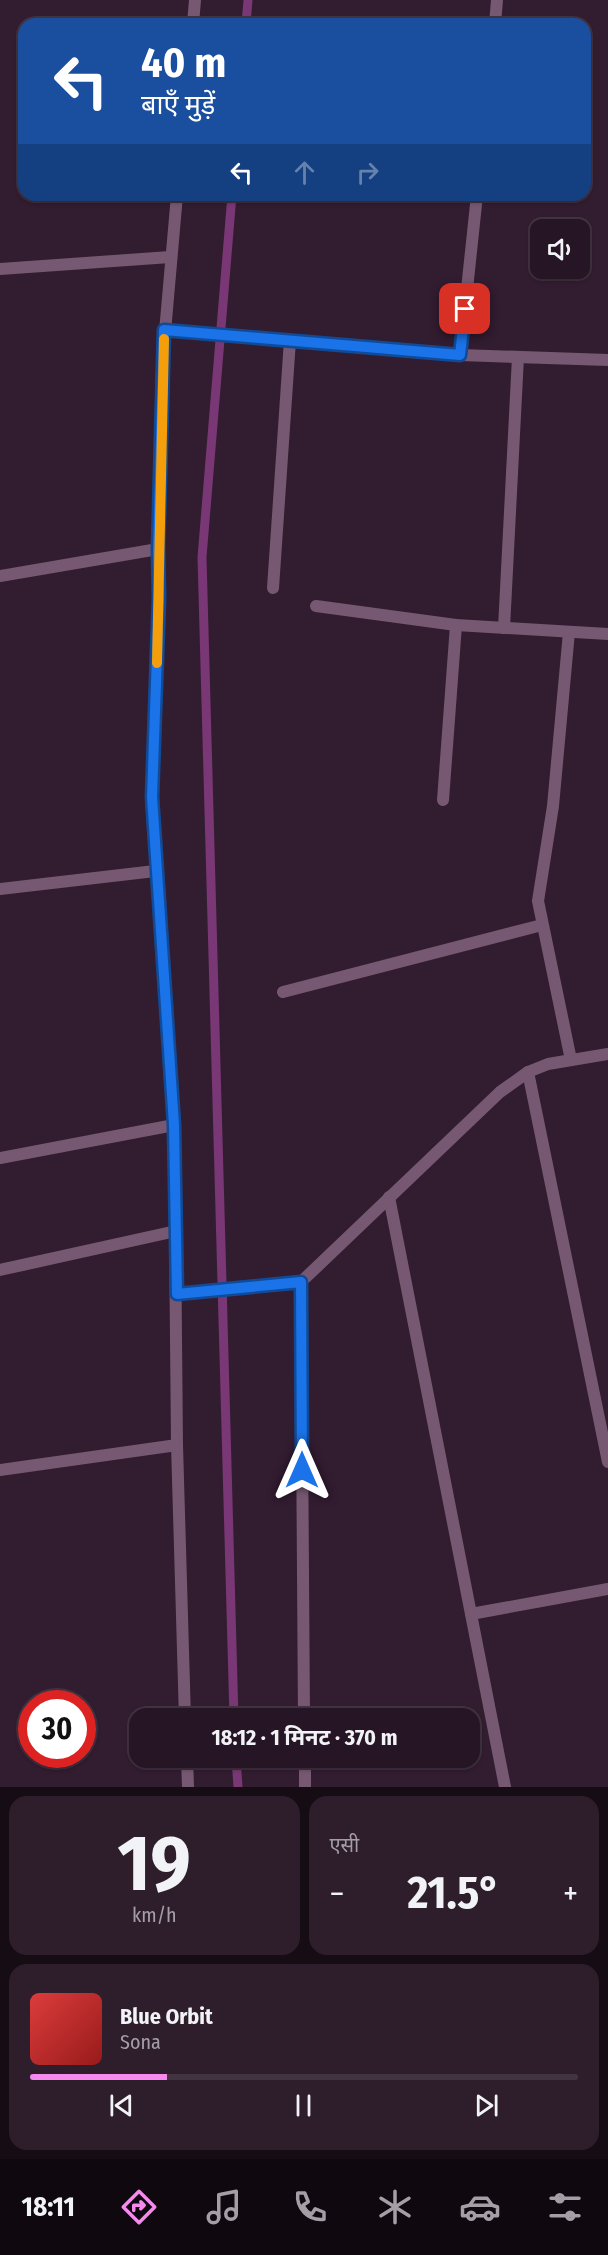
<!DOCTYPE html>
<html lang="hi">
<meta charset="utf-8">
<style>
body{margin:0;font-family:"Fira Sans Condensed","Noto Sans Devanagari",sans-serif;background:#2e1e2c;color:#f1f3f6;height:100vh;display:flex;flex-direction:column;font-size:22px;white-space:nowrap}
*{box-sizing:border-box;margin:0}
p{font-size:20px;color:#a49fa6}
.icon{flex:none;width:33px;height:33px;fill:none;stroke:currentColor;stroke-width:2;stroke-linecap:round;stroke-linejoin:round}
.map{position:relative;height:1787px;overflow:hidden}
.panel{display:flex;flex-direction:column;gap:9px;padding:9px;background:#150c14;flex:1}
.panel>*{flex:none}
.top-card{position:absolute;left:18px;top:18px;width:573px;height:183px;border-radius:18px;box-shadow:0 2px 4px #0004,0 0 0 2px #423441;background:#1a4fa0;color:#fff;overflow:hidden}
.fabs{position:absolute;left:530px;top:219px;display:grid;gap:12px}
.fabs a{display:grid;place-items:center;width:60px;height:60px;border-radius:12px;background:#261524;box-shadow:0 2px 4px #0004,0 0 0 2px #423441;font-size:30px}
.speed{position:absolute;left:18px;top:1690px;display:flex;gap:12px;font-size:30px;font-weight:700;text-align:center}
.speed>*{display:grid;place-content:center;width:78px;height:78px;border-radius:50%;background:#261524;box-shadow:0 2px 4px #0004,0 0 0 2px #423441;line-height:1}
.speed .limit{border:9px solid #d22;background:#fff;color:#111}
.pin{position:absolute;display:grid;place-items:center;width:51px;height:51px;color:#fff;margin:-26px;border-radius:12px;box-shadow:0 3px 9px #0006}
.me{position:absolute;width:66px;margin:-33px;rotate:0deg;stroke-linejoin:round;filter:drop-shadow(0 0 4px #0008)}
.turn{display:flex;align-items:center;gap:21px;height:126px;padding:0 24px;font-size:27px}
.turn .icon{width:78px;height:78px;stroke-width:2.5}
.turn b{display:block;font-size:42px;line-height:51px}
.lanes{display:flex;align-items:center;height:57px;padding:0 24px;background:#0003;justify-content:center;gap:30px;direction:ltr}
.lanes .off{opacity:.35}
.big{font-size:45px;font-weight:700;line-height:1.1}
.panel .card{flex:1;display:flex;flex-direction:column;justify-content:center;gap:9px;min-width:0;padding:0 21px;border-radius:18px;background:#2e1e2c}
.panel .dial{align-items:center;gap:0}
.dial b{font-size:78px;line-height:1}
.song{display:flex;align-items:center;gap:18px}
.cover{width:72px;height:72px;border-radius:9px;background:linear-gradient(135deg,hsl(0 70% 55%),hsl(0 70% 35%))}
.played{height:6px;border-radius:3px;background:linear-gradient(90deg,#f589ee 25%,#423441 25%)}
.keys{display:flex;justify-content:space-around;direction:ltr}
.heat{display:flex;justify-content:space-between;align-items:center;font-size:33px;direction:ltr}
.panel .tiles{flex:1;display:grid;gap:9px;grid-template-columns:1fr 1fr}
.card:last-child{grid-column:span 2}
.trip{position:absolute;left:129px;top:1708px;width:351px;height:60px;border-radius:18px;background:#261524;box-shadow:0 2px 4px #0004,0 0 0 2px #423441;font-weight:700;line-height:60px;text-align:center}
.dock{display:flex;height:96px;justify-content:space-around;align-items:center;background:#0f080e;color:#a49fa6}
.dock .icon{width:42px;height:42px}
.dock .current{color:#f589ee}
.dock b{font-size:27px;color:#f1f3f6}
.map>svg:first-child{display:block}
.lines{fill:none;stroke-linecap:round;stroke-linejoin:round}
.stream{stroke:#793775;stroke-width:9}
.minor{stroke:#765873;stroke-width:12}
.route-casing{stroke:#114b97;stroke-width:15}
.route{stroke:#1a73e8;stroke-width:10}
.slow{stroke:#f59e0b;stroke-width:10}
</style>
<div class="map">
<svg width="608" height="1787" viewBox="0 0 608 1787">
<rect width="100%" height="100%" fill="#321c30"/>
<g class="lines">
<g class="stream">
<polyline points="246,24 248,0"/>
<polyline points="232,195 202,557 234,1719"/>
<polyline points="236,1758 238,1787"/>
</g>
<g class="minor">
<polyline points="193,24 195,0"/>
<polyline points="495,24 497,0"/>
<polyline points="177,195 162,366 158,549 159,598 151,797 174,1125 177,1445 185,1719"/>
<polyline points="0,269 170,257"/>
<polyline points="164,330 460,355 608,360"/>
<polyline points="460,355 477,195"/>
<polyline points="0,576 158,549"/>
<polyline points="273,588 290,340"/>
<polyline points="316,606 456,625 608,634"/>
<polyline points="504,628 518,357"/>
<polyline points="569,632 553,806 538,901 571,1060"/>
<polyline points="443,800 456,625"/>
<polyline points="0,889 155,871"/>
<polyline points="283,992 542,925"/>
<polyline points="528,1072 608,1462"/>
<polyline points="0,1158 174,1125"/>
<polyline points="389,1197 505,1787"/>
<polyline points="0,1270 176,1231"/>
<polyline points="301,1282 304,1719"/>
<polyline points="177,1295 301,1282 500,1092 528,1072 548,1064 608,1054"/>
<polyline points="0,1470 177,1445"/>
<polyline points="471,1614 608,1589"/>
<polyline points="187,1758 188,1787"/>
<polyline points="305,1758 305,1787"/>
</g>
</g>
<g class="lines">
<g class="route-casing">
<polyline id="route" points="302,1470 301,1282 177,1294 174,1125 152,797 159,598 158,549 164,330 460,355 465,309"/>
</g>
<use href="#route" class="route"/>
<polyline class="slow" points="157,663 164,339"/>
</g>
</svg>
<div class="fabs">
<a><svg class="icon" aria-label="sound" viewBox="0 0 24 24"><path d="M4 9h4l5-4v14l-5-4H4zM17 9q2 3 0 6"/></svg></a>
</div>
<div class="speed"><div class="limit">30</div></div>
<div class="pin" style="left:465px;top:309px;background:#d93025"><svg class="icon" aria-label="arrive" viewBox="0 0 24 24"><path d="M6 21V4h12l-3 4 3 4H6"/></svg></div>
<svg class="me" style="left:302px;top:1470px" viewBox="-20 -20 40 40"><path d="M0-17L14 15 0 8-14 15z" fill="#1a73e8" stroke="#fff" stroke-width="4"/></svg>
<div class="trip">18:12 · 1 मिनट · 370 m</div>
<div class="top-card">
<div class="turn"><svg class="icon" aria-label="left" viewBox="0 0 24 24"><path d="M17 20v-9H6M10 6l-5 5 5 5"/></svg><div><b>40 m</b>बाएँ मुड़ें</div></div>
<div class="lanes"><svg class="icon" aria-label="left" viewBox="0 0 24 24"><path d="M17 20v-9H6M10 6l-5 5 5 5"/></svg><svg class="icon off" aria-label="ahead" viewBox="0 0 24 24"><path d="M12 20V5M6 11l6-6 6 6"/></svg><svg class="icon off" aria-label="right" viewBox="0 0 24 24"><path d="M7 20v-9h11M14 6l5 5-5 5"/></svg></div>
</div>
</div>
<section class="panel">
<div class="tiles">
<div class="card dial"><b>19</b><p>km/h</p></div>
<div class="card"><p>एसी</p>
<div class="heat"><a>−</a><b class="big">21.5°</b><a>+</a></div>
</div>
<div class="card">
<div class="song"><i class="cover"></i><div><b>Blue Orbit</b><p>Sona</p></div></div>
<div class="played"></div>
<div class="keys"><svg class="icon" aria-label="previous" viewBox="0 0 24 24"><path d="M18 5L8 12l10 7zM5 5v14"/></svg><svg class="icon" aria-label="pause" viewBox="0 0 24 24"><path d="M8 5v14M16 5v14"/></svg><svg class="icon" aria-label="next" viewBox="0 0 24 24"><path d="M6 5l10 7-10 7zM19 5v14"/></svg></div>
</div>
</div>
</section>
<nav class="dock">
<b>18:11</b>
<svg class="icon current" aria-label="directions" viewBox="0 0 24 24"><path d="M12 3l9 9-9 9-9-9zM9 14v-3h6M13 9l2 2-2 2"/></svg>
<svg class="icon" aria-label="music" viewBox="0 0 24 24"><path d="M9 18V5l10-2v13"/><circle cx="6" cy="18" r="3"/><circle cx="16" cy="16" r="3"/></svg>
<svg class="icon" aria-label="phone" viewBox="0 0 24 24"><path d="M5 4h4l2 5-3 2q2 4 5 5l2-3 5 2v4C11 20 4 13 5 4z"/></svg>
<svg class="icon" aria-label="climate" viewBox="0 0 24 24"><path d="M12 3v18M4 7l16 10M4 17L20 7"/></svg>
<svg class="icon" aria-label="car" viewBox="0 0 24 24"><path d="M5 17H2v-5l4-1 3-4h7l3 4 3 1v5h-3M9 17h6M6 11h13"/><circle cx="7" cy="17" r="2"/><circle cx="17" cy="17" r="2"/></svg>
<svg class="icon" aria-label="filters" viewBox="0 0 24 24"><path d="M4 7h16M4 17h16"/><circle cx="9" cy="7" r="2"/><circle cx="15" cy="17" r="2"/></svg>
</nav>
